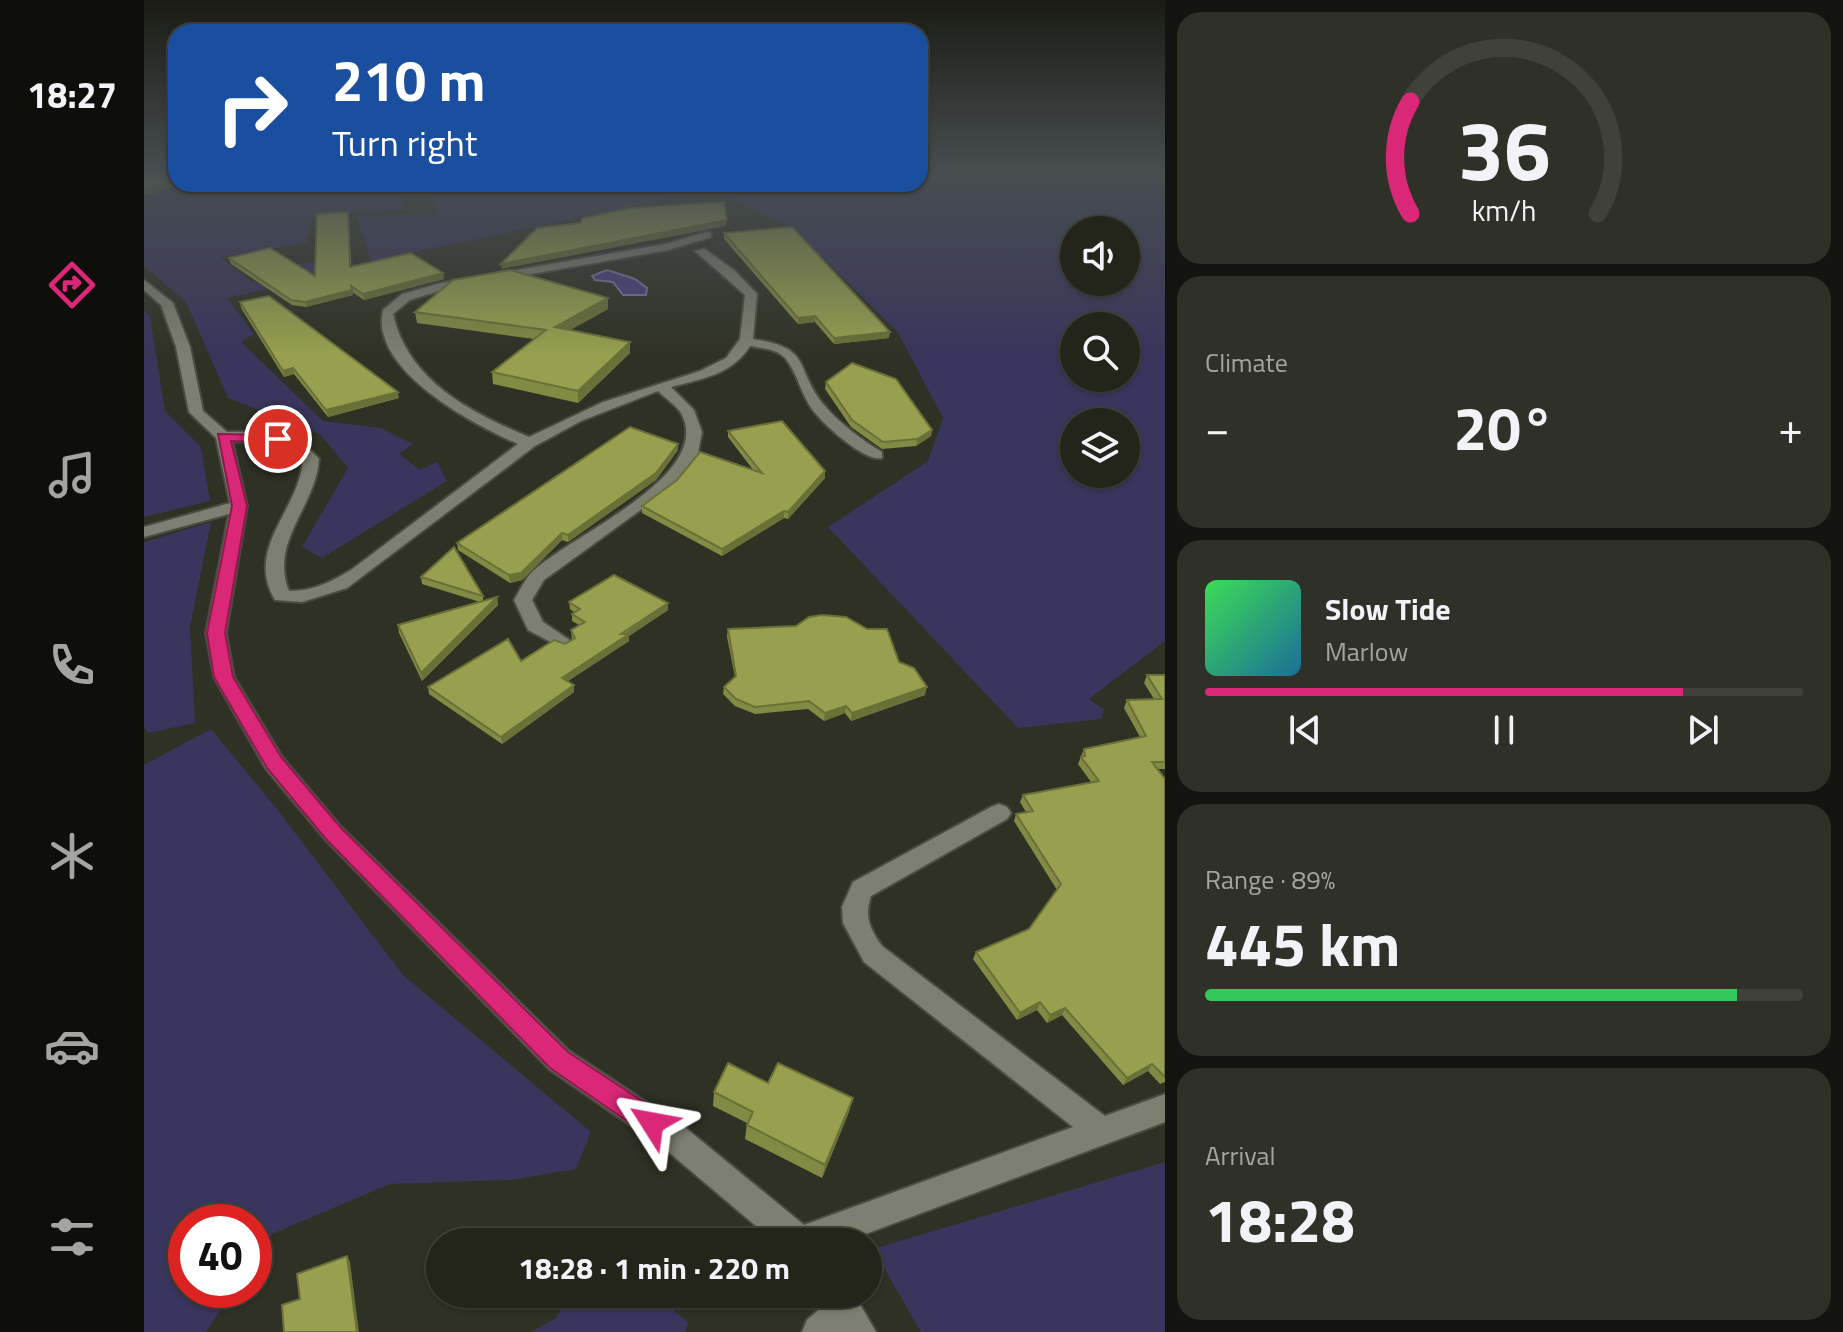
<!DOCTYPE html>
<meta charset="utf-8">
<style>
body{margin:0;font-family:"Titillium Web",sans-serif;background:#2f3128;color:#f1f3f6;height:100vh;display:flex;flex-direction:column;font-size:30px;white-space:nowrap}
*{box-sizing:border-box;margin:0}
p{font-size:26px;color:#a3a5a3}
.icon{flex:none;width:44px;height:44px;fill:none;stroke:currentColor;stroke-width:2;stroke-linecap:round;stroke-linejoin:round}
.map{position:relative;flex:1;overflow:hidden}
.side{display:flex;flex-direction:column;gap:12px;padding:12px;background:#13140f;width:678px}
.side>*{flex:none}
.top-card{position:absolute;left:24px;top:24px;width:760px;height:168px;border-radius:24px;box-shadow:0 2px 6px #0004,0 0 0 2px #40423a;background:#1a4fa0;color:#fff;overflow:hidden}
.fabs{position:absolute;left:916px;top:216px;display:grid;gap:16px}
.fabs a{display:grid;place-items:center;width:80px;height:80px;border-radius:50%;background:#23251b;box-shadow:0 2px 6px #0004,0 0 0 2px #40423a;font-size:40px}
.speed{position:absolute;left:24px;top:1204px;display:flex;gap:16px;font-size:40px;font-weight:700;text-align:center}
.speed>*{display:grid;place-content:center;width:104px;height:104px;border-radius:50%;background:#23251b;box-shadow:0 2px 6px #0004,0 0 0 2px #40423a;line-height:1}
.speed .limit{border:12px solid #d22;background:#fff;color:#111}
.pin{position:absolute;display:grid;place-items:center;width:68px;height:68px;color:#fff;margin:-34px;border:4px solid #fff;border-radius:50%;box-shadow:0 2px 8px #0007}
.me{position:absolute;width:88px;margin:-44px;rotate:304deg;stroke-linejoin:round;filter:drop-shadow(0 0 6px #0008)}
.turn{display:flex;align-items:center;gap:28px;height:168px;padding:0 32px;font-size:36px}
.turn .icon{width:104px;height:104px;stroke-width:2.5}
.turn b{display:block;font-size:56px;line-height:68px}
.big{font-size:60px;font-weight:700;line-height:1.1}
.side .tile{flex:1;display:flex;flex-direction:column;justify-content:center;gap:12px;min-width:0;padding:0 28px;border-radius:24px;background:#2f3128}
.side .dial{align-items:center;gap:0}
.dial svg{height:208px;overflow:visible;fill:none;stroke:#40423a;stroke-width:7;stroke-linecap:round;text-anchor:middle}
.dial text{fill:#f1f3f6;stroke:none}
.song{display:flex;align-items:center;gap:24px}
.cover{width:96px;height:96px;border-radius:12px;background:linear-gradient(135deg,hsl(130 70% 55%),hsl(200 70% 35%))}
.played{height:8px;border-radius:4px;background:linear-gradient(90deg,#db2777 80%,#40423a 80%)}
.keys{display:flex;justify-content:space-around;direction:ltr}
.heat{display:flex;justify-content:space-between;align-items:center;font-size:44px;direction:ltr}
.charge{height:12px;border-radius:6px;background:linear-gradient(90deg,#34c759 89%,#40423a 0)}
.trip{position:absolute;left:282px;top:1228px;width:456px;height:80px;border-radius:40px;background:#23251b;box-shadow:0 2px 6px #0004,0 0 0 2px #40423a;font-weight:700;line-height:80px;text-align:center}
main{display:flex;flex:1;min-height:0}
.menu{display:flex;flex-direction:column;width:144px;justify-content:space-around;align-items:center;background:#0e0f0b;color:#a3a5a3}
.menu .icon{width:56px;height:56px}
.menu .active{color:#db2777}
.menu b{font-size:36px;color:#f1f3f6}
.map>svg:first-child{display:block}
.green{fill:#39355c;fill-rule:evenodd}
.water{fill:#483f80;stroke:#7a749f;stroke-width:2}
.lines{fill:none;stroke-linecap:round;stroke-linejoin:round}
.minor-casing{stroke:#4b4c41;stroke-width:4}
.minor{fill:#7d7f70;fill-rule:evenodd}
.wall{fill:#838a44}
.shaded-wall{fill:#6a7037}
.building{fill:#98a04f;stroke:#6a7037;stroke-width:2}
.route{fill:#db2777;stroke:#8e194d;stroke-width:2}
</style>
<main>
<nav class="menu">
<b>18:27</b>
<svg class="icon active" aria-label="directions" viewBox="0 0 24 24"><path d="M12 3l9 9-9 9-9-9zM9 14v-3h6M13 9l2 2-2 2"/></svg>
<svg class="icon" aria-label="music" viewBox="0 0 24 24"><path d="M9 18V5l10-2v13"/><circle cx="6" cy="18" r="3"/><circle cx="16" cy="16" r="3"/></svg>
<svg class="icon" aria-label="phone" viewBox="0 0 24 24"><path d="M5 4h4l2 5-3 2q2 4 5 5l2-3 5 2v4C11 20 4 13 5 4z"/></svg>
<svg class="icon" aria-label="climate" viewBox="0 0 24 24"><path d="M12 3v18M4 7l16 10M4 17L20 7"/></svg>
<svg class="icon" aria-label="car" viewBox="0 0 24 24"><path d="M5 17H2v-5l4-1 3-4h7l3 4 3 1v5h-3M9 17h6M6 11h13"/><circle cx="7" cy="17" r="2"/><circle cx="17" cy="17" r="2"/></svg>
<svg class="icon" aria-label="filters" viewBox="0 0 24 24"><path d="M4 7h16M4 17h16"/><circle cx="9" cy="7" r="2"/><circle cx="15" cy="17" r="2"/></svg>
</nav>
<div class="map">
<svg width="1021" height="1332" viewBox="0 0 1021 1332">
<rect width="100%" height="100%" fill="#2f3124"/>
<g class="green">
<path d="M776 170H1021V641L945 699 960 710 957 719 874 728 684 527 784 461 799 418 753 331 649 229 569 190 227 261 213 216 293 214 286 184H776ZM930 230H982V282H930ZM930 326H982V378H930ZM930 422H982V474H930Z"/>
<polygon points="32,177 32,184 253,186 260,210 168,217 162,243 76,257 109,283 150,273 148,265 206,258 214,268 83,298 110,334 97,342 179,421 237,428 269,444 255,454 276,470 293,462 303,481 178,558 158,547 204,468 176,434 84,398 42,302 0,266 0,197"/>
<polygon points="0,310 6,316 21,411 57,447 66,501 0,517"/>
<polygon points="67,522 46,627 51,723 4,733 0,727 0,542"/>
<polygon points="67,729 133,809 259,975 447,1132 432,1169 367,1180 246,1184 128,1234 110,1261 110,1222 42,1222 42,1290 90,1290 62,1332 0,1332 0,765"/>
<polygon points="1021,1162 1021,1332 777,1332 729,1249"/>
<polygon points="427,1294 509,1294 544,1322 542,1332 386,1332 412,1318"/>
</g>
<polygon class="water" points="463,270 491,279 503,288 502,295 479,295 469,282 451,280 448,276"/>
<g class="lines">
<g class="minor-casing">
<g id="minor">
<path d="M563 232 567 233V237L524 250 298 290 266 300 249 314C264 381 326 412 385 437L459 402 556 371 582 358 596 339 601 295 551 251 561 249 591 271 613 294 609 339C670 348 649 367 680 405 695 423 718 440 738 452V458C720 462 679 424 668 409 657 394 653 372 641 358 633 349 617 348 606 346 588 375 557 379 527 387L550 410 558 432 553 458 531 485 400 580 388 600 399 622 430 643 420 649 384 630 370 600C375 592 380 581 386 574 421 537 572 477 537 413 532 405 521 398 514 391L437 421 391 446 203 588 158 602 131 600C100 548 155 511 159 460L133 444 88 441 103 506 82 633 90 677 138 757 197 827 425 1051 543 1129 660 1225 929 1127 720 962 699 923 698 907 709 882 847 807 855 804 863 807 867 813 863 819 727 896C720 917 726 929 738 946L961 1116 1021 1094V1122L700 1242H631L521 1149 405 1069 181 839 122 769 70 677 62 633 85 514 0 537V527L86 503 72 438 45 412 32 347 17 305 0 290V280L29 303 46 347 59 411 83 432C116 431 152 431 175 459 172 507 125 541 145 591 169 591 187 582 207 570L374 444C330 425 225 370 239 310L258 294 297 283 522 244Z"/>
<polygon points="673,1294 710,1294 732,1332 658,1332 663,1320 679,1306"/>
</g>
</g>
<use href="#minor" class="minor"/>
</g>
<g class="wall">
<polygon points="205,217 207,267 299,273 300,279 220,300 208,292 209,295 162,307 148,305 87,264 85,258 171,276"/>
<polygon points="580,233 745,338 690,344 671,322 654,324 580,239"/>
<polygon points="464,298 464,309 426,330 486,353 434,403 349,384 348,372 390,339 273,323 271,312"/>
<polygon points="96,302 255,398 184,417 150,374 140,377 97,308"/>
<polygon points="682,382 788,430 787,436 772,446 738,449 707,427 681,389"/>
<polygon points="584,431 681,478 644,519 640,518 578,556 498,513 498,506 610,471 584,437"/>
<polygon points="534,444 534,450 512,480 424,542 418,540 378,580 366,583 314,550 313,543"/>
<polygon points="277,577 339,596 339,601 353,597 354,605 278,681 255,633 254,625 336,602 278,584"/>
<polygon points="425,602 524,603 524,610 485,636 485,641 424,681 430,692 358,744 285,694 284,687 377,661 421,644 428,640 427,630 435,625 428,621 428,614 430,612 426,609"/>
<polygon points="584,629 755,662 781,695 707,721 701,713 680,721 664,709 611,714 591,706 579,694 580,687 591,677 583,637"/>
<polygon points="1003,675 1021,675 1021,769 1013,769 1021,779 1021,1082 1016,1084 1004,1071 979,1085 918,1015 903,1023 893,1010 873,1020 829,959 832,952 885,929 913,890 870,821 872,814 882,812 876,802 879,795 947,782 934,764 940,749 996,737 980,708 983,700 1010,699 1000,683"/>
<polygon points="624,1083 705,1112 678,1178 601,1139 603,1123 569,1106 570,1092"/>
</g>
<g class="shaded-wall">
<polygon points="32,180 32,184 38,184 0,196 0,190"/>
<polygon points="583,220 582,226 358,269 357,264"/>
<polygon points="299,273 300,279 220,300 219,294"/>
<polygon points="208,290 209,295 162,307 161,302"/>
<polygon points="464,298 464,309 411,338 411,327"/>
<polygon points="671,316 671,322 654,324 654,318"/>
<polygon points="746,332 745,338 690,344 690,338"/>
<polygon points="486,342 486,353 434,403 434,391"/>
<polygon points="149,368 150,374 140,377 139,371"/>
<polygon points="254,392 255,398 184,417 182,410"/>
<polygon points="788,430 787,436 772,446 773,439"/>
<polygon points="534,444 534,450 512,480 424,542 424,535"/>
<polygon points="681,471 681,478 644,519 644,512"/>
<polygon points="640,511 640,518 578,556 578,549"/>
<polygon points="418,533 418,540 378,580 366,583 365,575"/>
<polygon points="353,597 354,605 278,681 277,673"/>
<polygon points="524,603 524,610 485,636 485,641 418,685 418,678"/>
<polygon points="430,685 430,692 358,744 357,737"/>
<polygon points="783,687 781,695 707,721 708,713"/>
<polygon points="702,706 701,713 680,721 681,713"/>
<polygon points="896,1002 893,1010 873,1020 876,1013"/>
<polygon points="921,1008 918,1015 903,1023 906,1015"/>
<polygon points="1008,1064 1004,1071 979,1085 983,1078"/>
<polygon points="709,1098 705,1112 678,1178 681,1165"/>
<polygon points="203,1256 206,1262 215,1332 213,1332"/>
</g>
<g class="building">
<polygon points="0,170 32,170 32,180 0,190"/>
<polygon points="580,202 583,220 357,264 393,228 436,223 439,218 487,208"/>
<polygon points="204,212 206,267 267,253 299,273 219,294 207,286 208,290 161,302 147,300 85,258 126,248 171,276 173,214"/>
<polygon points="648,227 746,332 690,338 671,316 654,318 580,233"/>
<polygon points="366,270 464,298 411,327 486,342 434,391 348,372 402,330 271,312 309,280"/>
<polygon points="125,296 254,392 182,410 149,368 139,371 96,302"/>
<polygon points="708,363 752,379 788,430 773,439 739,442 708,420 682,382"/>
<polygon points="638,421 681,471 644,512 640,511 578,549 498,506 533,480 556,452 618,473 584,431"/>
<polygon points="486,427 534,444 512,473 424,535 418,533 377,573 365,575 313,543"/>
<polygon points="310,547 339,596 277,577"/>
<polygon points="470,575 524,603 477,634 485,634 418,678 430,685 357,737 284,687 364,639 377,661 410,640 421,644 431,638 427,630 441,622 428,614 436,609 425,602"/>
<polygon points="353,597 277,673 254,625"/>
<polygon points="678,615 702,617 723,629 743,629 755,662 770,668 783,687 708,713 702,706 681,713 665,701 611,707 592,699 580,687 592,676 584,629 652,626 665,617"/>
<polygon points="1003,675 1021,675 1021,762 1008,762 1021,779 1021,1077 1008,1064 983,1078 921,1008 906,1015 896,1002 876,1013 832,952 885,929 917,884 872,814 889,811 879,795 955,781 937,757 941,756 940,749 1002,736 983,700 1018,699"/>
<polygon points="584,1063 624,1083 634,1063 709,1098 681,1165 603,1125 609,1112 570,1092"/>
<polygon points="203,1256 213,1332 140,1332 138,1305 156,1299 153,1274"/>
</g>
<linearGradient id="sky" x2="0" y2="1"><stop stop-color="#1a1b14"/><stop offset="0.48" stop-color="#474e50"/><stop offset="1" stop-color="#474e50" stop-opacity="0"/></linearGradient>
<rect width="1021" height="357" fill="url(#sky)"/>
<polygon class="route" points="74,434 134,435 141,439 134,443 87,441 103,506 81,633 89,677 137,757 197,828 424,1052 518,1114 522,1123 518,1132 508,1136 499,1132 406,1068 182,839 123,768 70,677 63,633 88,506"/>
</svg>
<div class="fabs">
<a><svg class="icon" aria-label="sound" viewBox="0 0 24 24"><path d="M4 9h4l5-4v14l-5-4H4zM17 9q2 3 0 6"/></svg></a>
<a><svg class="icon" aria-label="search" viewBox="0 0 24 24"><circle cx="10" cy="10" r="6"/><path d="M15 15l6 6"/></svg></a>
<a><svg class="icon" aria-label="layers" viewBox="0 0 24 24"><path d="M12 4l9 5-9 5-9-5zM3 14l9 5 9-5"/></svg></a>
</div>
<div class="speed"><div class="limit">40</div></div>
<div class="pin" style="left:134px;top:439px;background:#d93025"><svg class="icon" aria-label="arrive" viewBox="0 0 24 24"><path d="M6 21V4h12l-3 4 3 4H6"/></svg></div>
<svg class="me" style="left:508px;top:1123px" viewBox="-20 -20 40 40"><path d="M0-17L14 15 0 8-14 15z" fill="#db2777" stroke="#fff" stroke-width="4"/></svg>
<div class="trip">18:28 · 1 min · 220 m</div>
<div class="top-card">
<div class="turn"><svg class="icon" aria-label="right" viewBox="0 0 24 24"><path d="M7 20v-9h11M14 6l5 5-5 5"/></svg><div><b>210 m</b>Turn right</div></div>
</div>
</div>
<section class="side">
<div class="tile dial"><svg viewBox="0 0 100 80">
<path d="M14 69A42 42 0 1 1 86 69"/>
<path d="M14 69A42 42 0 0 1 14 26" stroke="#db2777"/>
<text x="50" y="56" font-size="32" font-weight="700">36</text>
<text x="50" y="72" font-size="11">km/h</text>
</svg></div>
<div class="tile"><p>Climate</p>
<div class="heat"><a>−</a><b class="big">20°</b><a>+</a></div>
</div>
<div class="tile">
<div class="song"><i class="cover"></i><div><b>Slow Tide</b><p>Marlow</p></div></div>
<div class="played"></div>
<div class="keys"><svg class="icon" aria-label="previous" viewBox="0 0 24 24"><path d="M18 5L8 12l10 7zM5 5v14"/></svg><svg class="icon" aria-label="pause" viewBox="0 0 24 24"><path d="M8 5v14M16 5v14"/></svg><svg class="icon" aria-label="next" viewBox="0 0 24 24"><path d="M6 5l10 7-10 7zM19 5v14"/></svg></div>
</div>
<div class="tile"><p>Range · 89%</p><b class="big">445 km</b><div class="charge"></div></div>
<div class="tile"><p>Arrival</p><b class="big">18:28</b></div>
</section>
</main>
